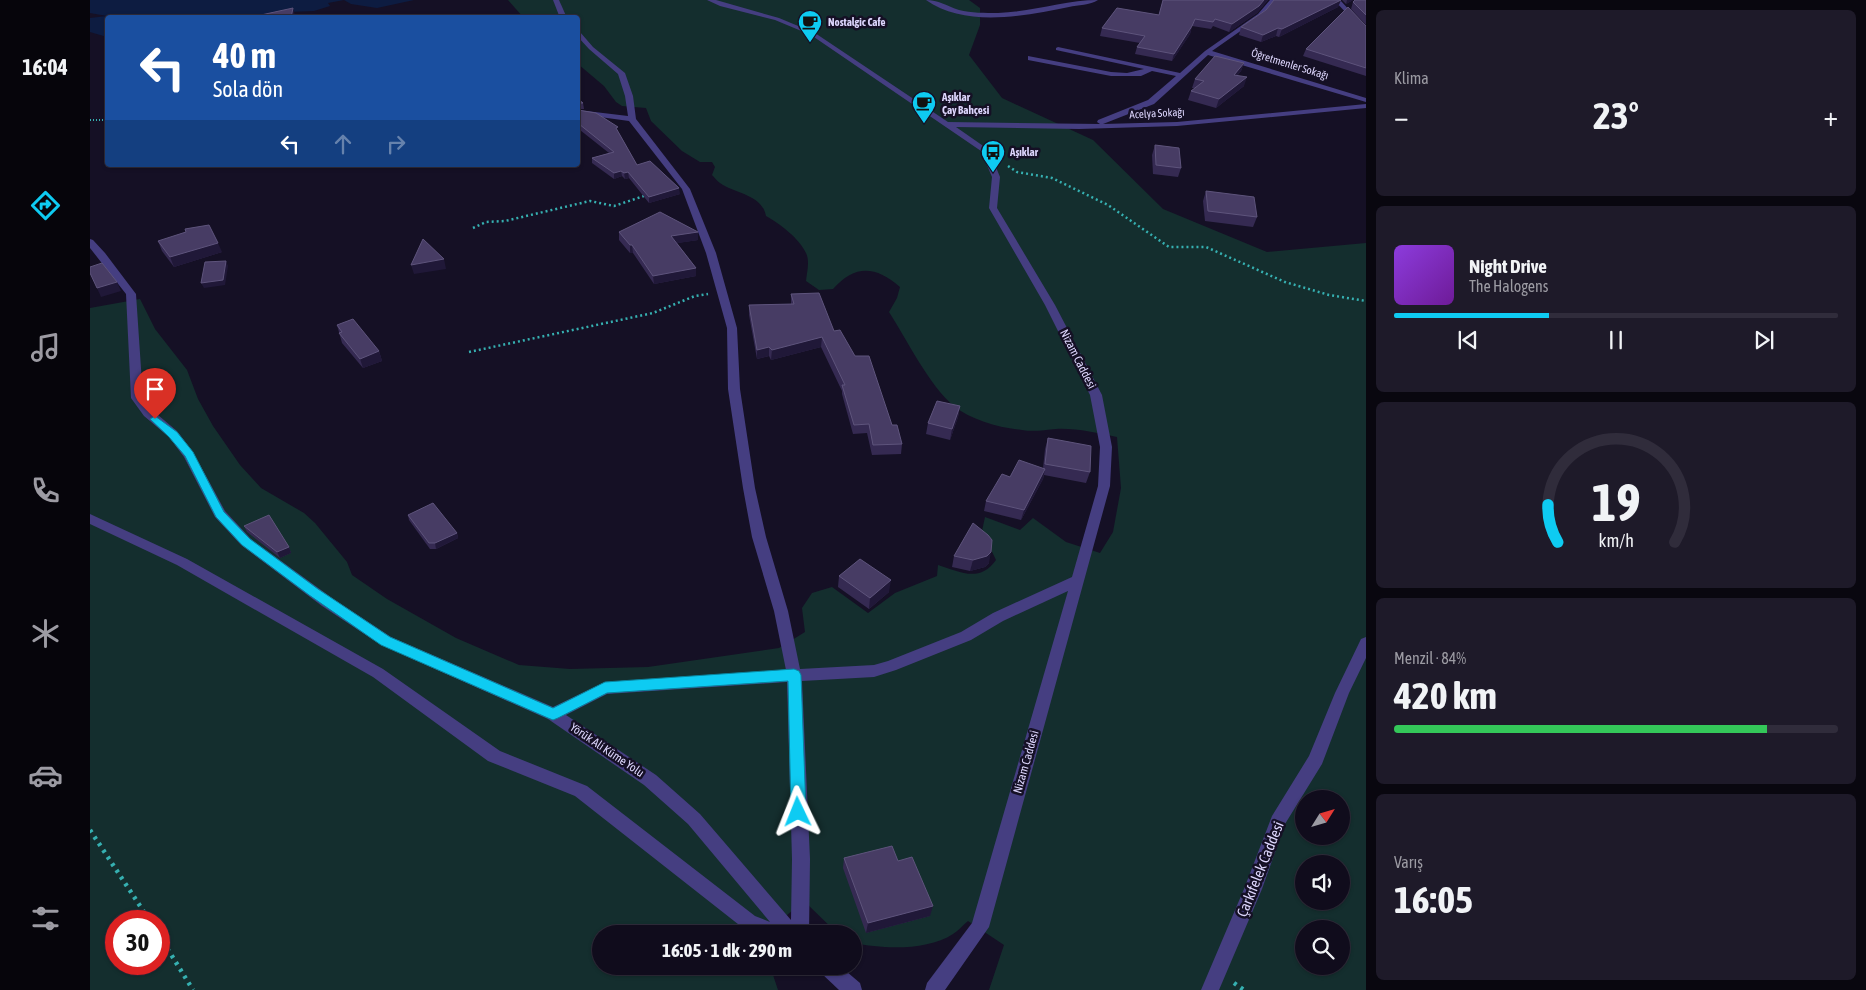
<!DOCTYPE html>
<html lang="tr">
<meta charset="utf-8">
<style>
body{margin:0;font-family:"Asap Condensed",sans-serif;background:#1e1a29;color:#f1f3f6;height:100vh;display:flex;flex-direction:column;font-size:19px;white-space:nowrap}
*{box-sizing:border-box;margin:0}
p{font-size:16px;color:#9c9ba3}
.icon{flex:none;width:28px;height:28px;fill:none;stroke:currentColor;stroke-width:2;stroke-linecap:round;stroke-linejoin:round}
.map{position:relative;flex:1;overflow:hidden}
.panel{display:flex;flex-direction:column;gap:10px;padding:10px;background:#09070f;width:500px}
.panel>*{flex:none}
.banner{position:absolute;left:15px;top:15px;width:475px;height:152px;border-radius:5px;box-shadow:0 1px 4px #0004,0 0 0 1px #302c3b;background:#1a4fa0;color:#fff;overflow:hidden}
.needle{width:32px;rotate:53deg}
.buttons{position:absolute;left:1205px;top:790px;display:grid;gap:10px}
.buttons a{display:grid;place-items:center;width:55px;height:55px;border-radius:50%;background:#100c1c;box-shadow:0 1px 4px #0004,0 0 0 1px #302c3b;font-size:25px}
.speed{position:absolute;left:15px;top:910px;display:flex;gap:10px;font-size:25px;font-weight:700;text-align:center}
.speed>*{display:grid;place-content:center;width:65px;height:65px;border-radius:50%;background:#100c1c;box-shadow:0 1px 4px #0004,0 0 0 1px #302c3b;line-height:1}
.speed .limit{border:8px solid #d22;background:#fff;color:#111}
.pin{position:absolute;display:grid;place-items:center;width:42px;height:42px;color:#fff;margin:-51px -21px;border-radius:50% 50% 50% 0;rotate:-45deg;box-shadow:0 0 5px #0007}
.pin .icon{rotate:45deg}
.me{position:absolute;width:55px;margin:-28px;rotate:358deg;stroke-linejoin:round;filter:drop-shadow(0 0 4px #0008)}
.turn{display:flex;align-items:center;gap:18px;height:105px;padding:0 25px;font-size:22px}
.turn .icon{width:65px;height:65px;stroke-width:2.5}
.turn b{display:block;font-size:35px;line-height:42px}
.lanes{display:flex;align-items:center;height:48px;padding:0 25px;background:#0003;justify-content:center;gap:25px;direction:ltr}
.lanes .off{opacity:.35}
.big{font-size:38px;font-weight:700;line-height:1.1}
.panel .widget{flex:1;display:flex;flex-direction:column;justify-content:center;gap:8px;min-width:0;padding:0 18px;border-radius:8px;background:#1e1a29}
.panel .dial{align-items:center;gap:0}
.dial svg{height:130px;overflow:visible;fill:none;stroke:#302c3b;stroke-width:7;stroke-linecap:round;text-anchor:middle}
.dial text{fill:#f1f3f6;stroke:none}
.song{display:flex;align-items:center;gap:15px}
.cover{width:60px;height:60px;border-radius:8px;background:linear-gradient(135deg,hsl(270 70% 55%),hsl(280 70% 35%))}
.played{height:5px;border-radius:2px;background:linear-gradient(90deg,#0ecbf2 35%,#302c3b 35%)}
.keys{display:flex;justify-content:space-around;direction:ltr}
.heat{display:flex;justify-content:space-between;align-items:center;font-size:28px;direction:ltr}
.charge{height:8px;border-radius:4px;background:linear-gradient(90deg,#34c759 84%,#302c3b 0)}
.trip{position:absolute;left:502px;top:925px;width:270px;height:50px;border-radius:25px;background:#100c1c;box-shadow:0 1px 4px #0004,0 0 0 1px #302c3b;font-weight:700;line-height:50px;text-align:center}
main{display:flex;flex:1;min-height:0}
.dock{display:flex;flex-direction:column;width:90px;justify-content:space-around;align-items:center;background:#06050b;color:#9c9ba3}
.dock .icon{width:35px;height:35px}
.dock .on{color:#0ecbf2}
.dock b{font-size:22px;color:#f1f3f6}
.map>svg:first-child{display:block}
.green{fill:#142e2e;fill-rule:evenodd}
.water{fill:#0d1c41}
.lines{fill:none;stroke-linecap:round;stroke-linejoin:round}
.path-far2{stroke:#36b0b1;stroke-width:2;stroke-dasharray:1 2;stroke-linecap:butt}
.path-far1{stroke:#36b0b1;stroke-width:2.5;stroke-dasharray:2 3;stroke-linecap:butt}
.path{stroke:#36b0b1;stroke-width:4.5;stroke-dasharray:3 5;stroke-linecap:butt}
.minor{fill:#453e81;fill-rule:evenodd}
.wall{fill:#352a52}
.shaded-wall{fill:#201838}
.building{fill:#473c64;stroke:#5e547c}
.route{fill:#0ecbf2;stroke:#09849d}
.labels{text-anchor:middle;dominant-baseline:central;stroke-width:5;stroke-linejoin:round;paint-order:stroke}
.far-poi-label{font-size:11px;font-weight:bold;fill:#ddd6fd;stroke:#151025;text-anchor:start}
.far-street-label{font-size:11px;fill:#ddd6fd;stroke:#151025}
.street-label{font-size:12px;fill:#ddd6fd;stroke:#151025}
.near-street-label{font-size:15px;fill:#ddd6fd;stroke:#151025}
</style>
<main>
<nav class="dock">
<b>16:04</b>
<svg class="icon on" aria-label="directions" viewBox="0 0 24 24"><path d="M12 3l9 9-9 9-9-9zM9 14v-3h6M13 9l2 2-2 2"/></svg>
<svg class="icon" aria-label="music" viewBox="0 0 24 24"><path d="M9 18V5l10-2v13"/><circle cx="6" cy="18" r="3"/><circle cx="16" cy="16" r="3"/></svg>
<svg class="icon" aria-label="phone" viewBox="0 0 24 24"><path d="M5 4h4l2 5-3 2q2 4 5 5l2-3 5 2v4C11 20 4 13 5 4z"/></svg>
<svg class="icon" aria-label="climate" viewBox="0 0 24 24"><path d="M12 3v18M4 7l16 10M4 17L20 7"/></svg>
<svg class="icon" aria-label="car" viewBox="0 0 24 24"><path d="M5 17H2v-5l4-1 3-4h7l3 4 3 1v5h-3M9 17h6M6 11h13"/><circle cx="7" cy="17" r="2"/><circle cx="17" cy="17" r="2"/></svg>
<svg class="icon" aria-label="filters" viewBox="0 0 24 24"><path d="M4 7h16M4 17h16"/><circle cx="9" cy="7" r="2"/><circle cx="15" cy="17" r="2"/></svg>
</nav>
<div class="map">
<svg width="1276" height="990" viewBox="0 0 1276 990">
<rect width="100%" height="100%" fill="#151025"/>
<path class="green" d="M418 0H879L890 8V25L879 55 912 98 1003 140 1073 209 1177 252 1276 243V990H899L914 945 878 921C873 925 868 931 863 934 837 951 793 949 764 943V934H748L714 901 674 934H511V966H680L688 990H0V308L50 299 65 329 97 370 108 399 123 426 150 465 171 488 214 513 225 523 257 562 262 575 297 599 366 638 429 665 480 669 558 667 689 648 715 632 712 608 722 593 742 587 778 613 805 593 847 576 848 565C870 572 890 583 906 560L892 531 895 517 930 530 943 518 976 542 1010 553 1023 532 1031 488 1027 437C1007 433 986 428 966 429 954 430 944 432 932 430 910 428 881 420 864 406 840 387 816 338 799 312L807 298 810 287C786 266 765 264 743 289L729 290 716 281C717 272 720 261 716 253 709 238 690 224 676 216 672 194 645 194 630 183 627 181 624 177 622 175L625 167 622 162H610L592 151 561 121 556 108 532 106 526 102 514 86 488 64V18L433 17ZM1214 799H1251V836H1214ZM1214 864H1251V901H1214ZM26 921H69V964H26ZM1214 929H1251V966H1214Z"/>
<polygon class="water" points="0,0 324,0 287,8 261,4 254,0 238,3 240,6 224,11 198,12 172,17 18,18 17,37 0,32 0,18 17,16 0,13"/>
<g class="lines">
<polyline class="path-far2" points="0,120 18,120"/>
<g class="path-far1">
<polyline points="918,166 927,172 962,178 1018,205 1079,247 1116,247 1195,282 1239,295 1276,301"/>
<polyline points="383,228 396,222 415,221 500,201 524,206 557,195"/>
<polyline points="379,352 563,313 605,296 618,294"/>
</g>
<g class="path">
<polyline points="0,830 60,921"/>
<polyline points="69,935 103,990"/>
<polyline points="1144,983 1154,990"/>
</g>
<g class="minor">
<polygon points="463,0 469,0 477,18 470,18"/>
<path d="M617 0H626L689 18 725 33 858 122 1010 124 1007 122 1008 120 1058 100 1086 76 1062 71 1051 76H1021L938 60V56L1021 72 1037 73 1054 69 966 50V48L968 47 1090 73 1115 51 1168 14 1180 0H1186L1172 16 1122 51 1276 98V102L1118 55 1064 104 1013 124 1087 122 1276 104V108L1087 126 989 129 866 127 899 150 910 177 907 208 965 305 1012 395 1022 447 1020 486 899 927 855 990H835L837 983 882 923 978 591 913 621 881 640 806 670 784 677 712 681 720 859 719 934H666L653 928 485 796 398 761 283 677 87 565 0 524V514L97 559 293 669 410 751 497 786 665 916 680 922 598 824 554 785 458 719 291 645 232 606 151 545 125 517 94 457 79 437 54 416 41 398 36 294 0 248V239L3 240 15 253 46 294 53 398 62 410 87 431 103 452 135 511 161 539 242 598 301 637 463 707 515 682 696 670 684 611 662 537 653 488 638 389 637 328 616 253 592 189 539 121 488 114V110L538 116 535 96 528 74 499 49 488 37V31L490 32 503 47 535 73 543 96 546 119 600 189 626 253 647 328 650 389 665 488 676 537 698 611 710 669 784 665 798 661 871 632 903 613 982 577 1008 486 1010 447 1000 395 955 305 899 208 902 177 891 151 721 35 685 20 630 6ZM697 682 702 859 701 920 610 814 566 775 476 715 517 694Z"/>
<path d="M836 0C848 0 857 6 869 10 881 13 895 13 908 13 942 12 975 0 1008 0 1000 5 988 5 979 7 935 16 875 28 836 0Z"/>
<polygon points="1244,0 1250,0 1276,28 1276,34"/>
<polygon points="1276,637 1276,658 1259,693 1232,764 1195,824 1172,889 1129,990 1111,990 1154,889 1182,816 1219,756 1245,693 1271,639"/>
<polygon points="727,966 750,966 770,983 772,990 749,990 730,972"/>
</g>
</g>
<g class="wall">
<polygon points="1073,0 1178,0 1167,13 1139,32 1123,26 1121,29 1102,26 1100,34 1082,61 1045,54 1047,47 1050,43 1010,36 1012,28 1069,15"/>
<polygon points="1251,0 1248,7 1189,37 1186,36 1171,42 1149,35 1151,27 1176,10"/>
<polygon points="1252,0 1263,0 1256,4"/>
<polygon points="1276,0 1276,25 1261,9 1263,2"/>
<polygon points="1276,26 1276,76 1213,56 1216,49"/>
<polygon points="1154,63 1151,71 1147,76 1154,86 1126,108 1098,100 1101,91 1105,88 1102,88 1105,79"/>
<polygon points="488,99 493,103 494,109 488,109"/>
<polygon points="488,110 529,133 547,165 590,194 559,203 539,178 535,179 532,176 524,179 502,163 502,158 519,153 490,130 488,130"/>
<polygon points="1065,145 1091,168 1088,177 1063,174 1062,155"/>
<polygon points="1116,191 1167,217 1163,227 1115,221 1113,201"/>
<polygon points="529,232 608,232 608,240 587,243 606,268 606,276 564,284 543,253 540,253 529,240"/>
<polygon points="68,241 132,252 84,267 72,251"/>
<polygon points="701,294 744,331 802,425 812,444 811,454 782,455 777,433 763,434 752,394 752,391 731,347 681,360 679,356 667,359 659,315 659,305 701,304"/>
<polygon points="247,325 289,351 292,361 273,368 252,343"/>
<polygon points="870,406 868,417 860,440 836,434 838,423"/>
<polygon points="958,438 1000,472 996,483 954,475 953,479 931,520 894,511 896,501 953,468 955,449"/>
<polygon points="318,515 367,533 368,538 346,549 340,549 319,520"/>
<polygon points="154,526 199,547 201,553 190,558 157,532"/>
<polygon points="864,556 899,563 895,567 880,571 862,567"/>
<polygon points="749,576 799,592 779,609 748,587"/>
<polygon points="754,858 808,861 840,916 776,933 753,868"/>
</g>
<g class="shaded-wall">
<polygon points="1174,0 1178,0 1167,13 1139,32 1142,24"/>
<polygon points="1251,0 1248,7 1189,37 1192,29"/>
<polygon points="1257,0 1263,0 1256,4"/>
<polygon points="203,8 205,16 205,18 201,18"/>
<polygon points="1102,26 1100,34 1082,61 1084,54"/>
<polygon points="1188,28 1186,36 1171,42 1173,35"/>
<polygon points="1154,63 1151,71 1140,84 1144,75"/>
<polygon points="1157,77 1154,86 1126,108 1129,99"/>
<polygon points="488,124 489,124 490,130 488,130"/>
<polygon points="531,171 532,176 524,179 524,173"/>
<polygon points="538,172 539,178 535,179 534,173"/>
<polygon points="589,188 590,194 559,203 559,197"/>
<polygon points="608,232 608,240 582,244 581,236"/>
<polygon points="128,243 132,252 84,267 80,257"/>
<polygon points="540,245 542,245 543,253 540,253"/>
<polygon points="354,259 356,269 324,274 321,265"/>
<polygon points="136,261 138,266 135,285 114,288 111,283"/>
<polygon points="606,268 606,276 564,284 563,276"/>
<polygon points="27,282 31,291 11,297 7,288"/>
<polygon points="732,337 731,347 681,360 682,350"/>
<polygon points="679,347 679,356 667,359 667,350"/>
<polygon points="289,351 292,361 273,368 270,359"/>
<polygon points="870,406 868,417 860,440 862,429"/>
<polygon points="955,469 953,479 931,520 934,510"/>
<polygon points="367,533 368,538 346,549 345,543"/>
<polygon points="199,547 201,553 190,558 187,552"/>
<polygon points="901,552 899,563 895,567 880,571 883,560"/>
<polygon points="801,580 799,592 779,609 780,598"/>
<polygon points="843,906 840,916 776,933 778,923"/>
</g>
<g class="building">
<polygon points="1073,0 1174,0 1169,6 1142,24 1125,19 1123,22 1105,19 1102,26 1084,54 1047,47 1055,36 1012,28 1027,8 1069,15"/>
<polygon points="1184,0 1251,0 1192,29 1188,28 1173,35 1151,27 1176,10"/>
<polygon points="1265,0 1276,0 1276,15 1263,2"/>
<polygon points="1258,7 1276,26 1276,68 1216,49"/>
<polygon points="203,8 201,18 174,18 171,15"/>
<polygon points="1125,56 1154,63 1144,75 1157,77 1129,99 1101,91 1114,81 1105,79"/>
<polygon points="488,99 493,103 488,103"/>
<polygon points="488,110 506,113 528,127 526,128 547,165 560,161 589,188 559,197 538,172 534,173 531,171 524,173 502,158 524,152 489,124 488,124"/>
<polygon points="1065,145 1089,148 1091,168 1066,165"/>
<polygon points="1116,191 1164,197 1167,217 1118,211"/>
<polygon points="570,212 608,232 581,236 606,268 563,276 542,245 540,245 529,232"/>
<polygon points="119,225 128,243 80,257 68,241 96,232 95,229"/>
<polygon points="333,239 354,259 321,265"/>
<polygon points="136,261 133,280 111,283 115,262"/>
<polygon points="12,263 27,282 7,288 0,273 0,267"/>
<polygon points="729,293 744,331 750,330 765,356 779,356 802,425 807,425 812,444 783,445 779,424 764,425 752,385 755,385 732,337 682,350 679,347 667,350 659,305 704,304 701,294"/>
<polygon points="263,319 289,351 270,359 249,333 252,332 247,325"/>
<polygon points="847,401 870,406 862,429 838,423"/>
<polygon points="958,438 1001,446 1000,472 955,464"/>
<polygon points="929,460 955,469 934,510 896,501 912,474 920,477"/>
<polygon points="343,503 367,533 345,543 339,543 318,515"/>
<polygon points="179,515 199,547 187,552 154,526"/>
<polygon points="883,523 898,535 902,540 901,552 897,556 883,560 864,556"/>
<polygon points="770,559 801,580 780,598 749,576"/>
<polygon points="802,846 808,861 822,857 843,906 778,923 754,858"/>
</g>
<polygon class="route" points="65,416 87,432 103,452 134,512 160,539 228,589 300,637 463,708 515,682 704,669 709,671 711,675 716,812 714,817 708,819 703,817 701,812 698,681 517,693 468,718 463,720 458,718 291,645 219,595 152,545 126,517 95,456 79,437 60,419"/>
<defs>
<g id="cafe-pin" transform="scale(1.25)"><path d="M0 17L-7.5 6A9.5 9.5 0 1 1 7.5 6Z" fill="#0ecbf2" stroke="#151025"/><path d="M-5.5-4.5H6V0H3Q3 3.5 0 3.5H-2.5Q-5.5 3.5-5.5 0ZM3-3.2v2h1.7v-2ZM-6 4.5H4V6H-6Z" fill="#111"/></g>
<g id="bus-pin" transform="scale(1.25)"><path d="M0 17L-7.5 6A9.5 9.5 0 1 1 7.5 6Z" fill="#0ecbf2" stroke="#151025"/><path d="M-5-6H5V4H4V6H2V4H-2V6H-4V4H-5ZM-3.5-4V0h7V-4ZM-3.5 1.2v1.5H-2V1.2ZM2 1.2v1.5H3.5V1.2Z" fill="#111"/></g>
</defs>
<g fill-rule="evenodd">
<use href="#cafe-pin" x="720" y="22"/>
<use href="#cafe-pin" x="834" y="103"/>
<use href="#bus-pin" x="903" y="152"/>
</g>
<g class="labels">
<g class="far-poi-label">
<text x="738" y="22">Nostalgic Cafe</text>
<text x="852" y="97">Aşıklar<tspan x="852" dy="13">Çay Bahçesi</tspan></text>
<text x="920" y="152">Aşıklar</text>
</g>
<g class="far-street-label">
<text transform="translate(1200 64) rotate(17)">Öğretmenler Sokağı</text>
<text transform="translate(1067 113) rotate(-3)">Acelya Sokağı</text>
</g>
<g class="street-label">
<text transform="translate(988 359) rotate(63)">Nizam Caddesi</text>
<text transform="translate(517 750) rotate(34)">Yörük Ali Küme Yolu</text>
<text transform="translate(936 762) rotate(-74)">Nizam Caddesi</text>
</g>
<g class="near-street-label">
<text transform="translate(1170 869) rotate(-68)">Çarkıfelek Caddesi</text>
</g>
</g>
</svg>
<div class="buttons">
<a><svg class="needle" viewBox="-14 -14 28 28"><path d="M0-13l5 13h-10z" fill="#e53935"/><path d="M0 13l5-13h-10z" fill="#9c9ba3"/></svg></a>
<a><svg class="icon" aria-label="sound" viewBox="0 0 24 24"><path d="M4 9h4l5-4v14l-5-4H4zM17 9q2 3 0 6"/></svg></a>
<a><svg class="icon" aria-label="search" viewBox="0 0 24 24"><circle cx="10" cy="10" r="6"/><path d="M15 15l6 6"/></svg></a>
</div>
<div class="speed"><div class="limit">30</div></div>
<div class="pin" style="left:65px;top:419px;background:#d93025"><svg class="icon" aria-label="arrive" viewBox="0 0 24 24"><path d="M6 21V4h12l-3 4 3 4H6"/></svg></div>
<svg class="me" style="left:708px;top:812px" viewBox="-20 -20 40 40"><path d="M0-17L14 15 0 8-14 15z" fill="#0ecbf2" stroke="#fff" stroke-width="4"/></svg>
<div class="trip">16:05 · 1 dk · 290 m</div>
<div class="banner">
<div class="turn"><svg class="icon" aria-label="left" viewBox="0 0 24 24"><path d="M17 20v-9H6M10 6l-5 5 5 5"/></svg><div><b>40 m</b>Sola dön</div></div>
<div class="lanes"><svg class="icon" aria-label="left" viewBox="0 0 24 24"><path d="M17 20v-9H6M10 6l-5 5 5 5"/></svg><svg class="icon off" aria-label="ahead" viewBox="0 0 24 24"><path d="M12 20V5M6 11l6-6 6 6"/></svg><svg class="icon off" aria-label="right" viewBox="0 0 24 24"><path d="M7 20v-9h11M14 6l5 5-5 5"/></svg></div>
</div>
</div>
<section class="panel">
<div class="widget"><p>Klima</p>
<div class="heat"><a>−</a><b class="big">23°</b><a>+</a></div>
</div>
<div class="widget">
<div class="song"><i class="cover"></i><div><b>Night Drive</b><p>The Halogens</p></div></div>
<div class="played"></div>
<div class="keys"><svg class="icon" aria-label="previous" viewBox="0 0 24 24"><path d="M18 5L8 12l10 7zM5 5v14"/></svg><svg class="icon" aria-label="pause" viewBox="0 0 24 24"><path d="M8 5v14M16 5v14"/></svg><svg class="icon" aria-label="next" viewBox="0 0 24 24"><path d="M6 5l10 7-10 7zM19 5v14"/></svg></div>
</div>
<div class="widget dial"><svg viewBox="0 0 100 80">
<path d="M14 69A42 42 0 1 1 86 69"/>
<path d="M14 69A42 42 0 0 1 8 46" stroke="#0ecbf2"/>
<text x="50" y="56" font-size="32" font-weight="700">19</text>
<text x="50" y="72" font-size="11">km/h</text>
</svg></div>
<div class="widget"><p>Menzil · 84%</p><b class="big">420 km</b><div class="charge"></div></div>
<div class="widget"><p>Varış</p><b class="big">16:05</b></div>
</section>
</main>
